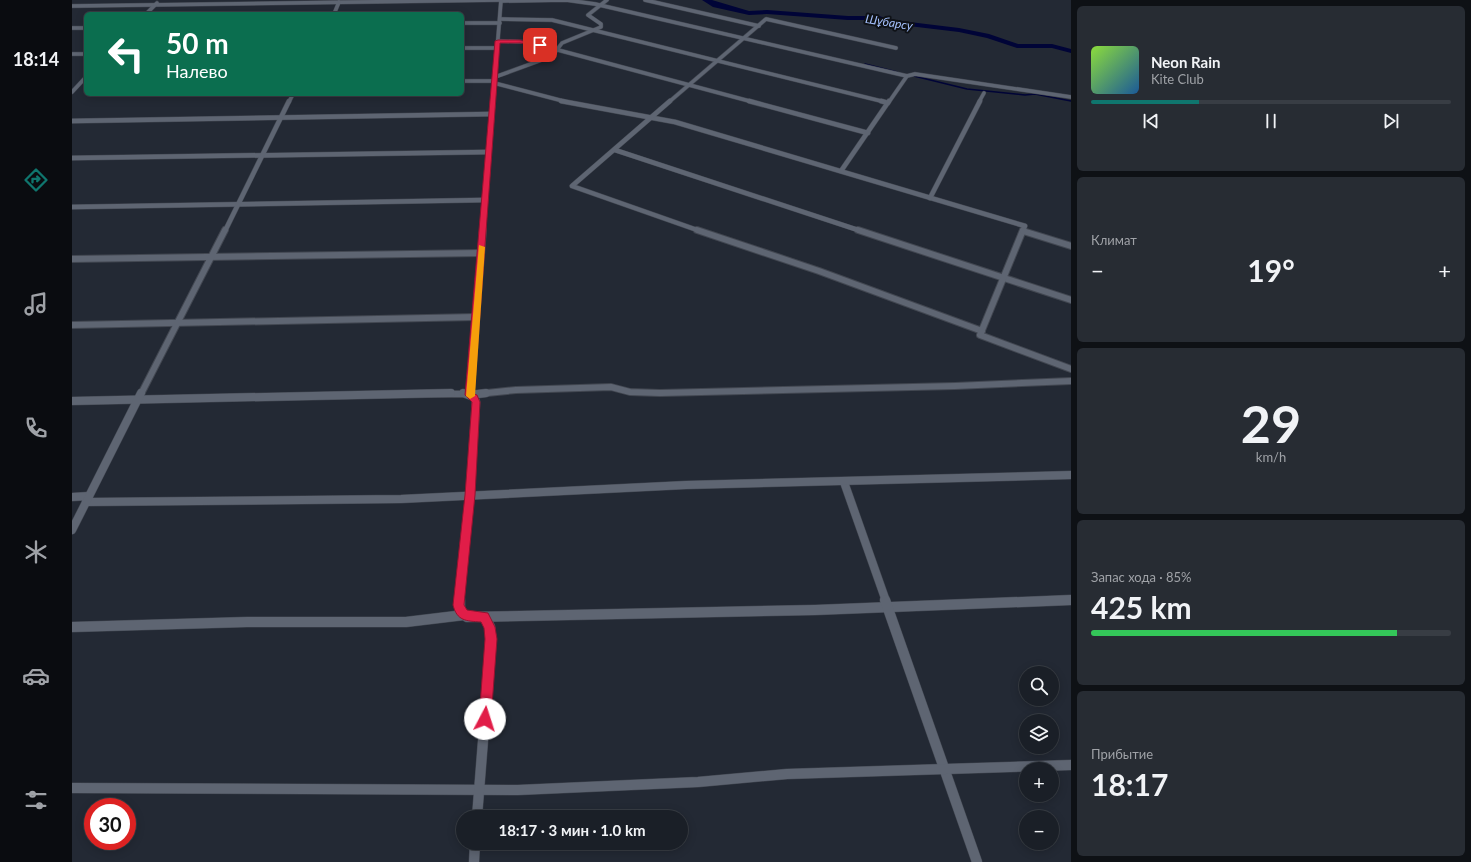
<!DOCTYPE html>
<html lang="ru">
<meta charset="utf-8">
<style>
body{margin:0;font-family:Lato,sans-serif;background:#272c33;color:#f1f3f6;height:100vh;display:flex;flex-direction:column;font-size:15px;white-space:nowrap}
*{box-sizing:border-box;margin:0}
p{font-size:13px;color:#9fa2a7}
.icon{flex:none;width:22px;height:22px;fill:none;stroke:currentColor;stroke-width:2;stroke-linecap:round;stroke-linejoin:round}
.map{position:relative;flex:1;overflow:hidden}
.drawer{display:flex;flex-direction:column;gap:6px;padding:6px;background:#0e1115;width:400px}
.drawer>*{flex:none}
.top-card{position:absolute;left:12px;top:12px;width:380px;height:84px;border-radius:6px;box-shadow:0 2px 10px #0003,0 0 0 1px #383d44;background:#0b6e4f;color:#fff;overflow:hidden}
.tools{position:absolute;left:947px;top:666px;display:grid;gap:8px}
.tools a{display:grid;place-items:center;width:40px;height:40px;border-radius:50%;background:#1a1f27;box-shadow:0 2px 10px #0003,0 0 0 1px #383d44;font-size:20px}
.speed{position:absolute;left:12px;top:798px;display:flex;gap:8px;font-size:20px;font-weight:700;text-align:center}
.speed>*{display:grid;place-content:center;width:52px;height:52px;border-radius:50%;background:#1a1f27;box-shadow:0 2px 10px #0003,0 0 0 1px #383d44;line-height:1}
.speed .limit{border:6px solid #d22;background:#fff;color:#111}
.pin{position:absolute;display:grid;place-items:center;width:34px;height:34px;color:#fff;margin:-17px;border-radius:8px;box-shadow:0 2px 6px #0006}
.me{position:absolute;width:44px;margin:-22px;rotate:5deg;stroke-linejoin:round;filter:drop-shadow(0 0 3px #0008)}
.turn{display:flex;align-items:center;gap:14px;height:84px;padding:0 16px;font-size:18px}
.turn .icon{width:52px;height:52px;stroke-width:2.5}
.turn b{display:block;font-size:28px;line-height:34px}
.big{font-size:30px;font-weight:700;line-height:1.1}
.drawer .card{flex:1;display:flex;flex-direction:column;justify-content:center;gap:6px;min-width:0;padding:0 14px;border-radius:6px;background:#272c33}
.drawer .dial{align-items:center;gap:0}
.dial b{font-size:52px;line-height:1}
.song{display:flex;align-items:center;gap:12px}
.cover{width:48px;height:48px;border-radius:6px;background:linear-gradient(135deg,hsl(90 70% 55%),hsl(210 70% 35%))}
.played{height:4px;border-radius:2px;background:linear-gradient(90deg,#0f766e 30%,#383d44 30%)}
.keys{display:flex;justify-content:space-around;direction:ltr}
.heat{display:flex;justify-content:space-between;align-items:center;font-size:22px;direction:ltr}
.charge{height:6px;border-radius:3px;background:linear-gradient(90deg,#34c759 85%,#383d44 0)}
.trip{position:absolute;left:384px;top:810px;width:232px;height:40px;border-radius:20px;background:#1a1f27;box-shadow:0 2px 10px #0003,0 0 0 1px #383d44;font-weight:700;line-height:40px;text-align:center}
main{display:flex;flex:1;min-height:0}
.tab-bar{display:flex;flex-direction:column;width:72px;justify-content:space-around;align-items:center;background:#0a0c10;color:#9fa2a7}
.tab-bar .icon{width:28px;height:28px}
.tab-bar .current{color:#0f766e}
.tab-bar b{font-size:18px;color:#f1f3f6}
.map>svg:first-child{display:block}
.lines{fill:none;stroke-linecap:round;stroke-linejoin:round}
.stream{stroke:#000437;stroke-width:1.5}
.river{fill:#000437;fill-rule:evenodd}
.minor-far4-casing{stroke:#424751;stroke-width:4.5}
.minor-far3-casing{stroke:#424751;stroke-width:5.5}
.minor-far2-casing{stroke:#424751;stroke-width:8}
.minor-far1-casing{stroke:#424751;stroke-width:9}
.minor-casing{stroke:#424751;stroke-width:11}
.minor-far4{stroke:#5e6572;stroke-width:3.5}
.minor-far3{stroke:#5e6572;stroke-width:4.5}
.minor-far2{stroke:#5e6572;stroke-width:6}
.minor-far1{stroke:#5e6572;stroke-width:8}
.minor{stroke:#5e6572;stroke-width:10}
.route{fill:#e11d48;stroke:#92132f}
.slow{fill:#f59e0b}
.labels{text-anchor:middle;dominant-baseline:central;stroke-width:4;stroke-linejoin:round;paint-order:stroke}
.far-water-label{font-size:12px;font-style:italic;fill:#a4c0fd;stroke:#0f1217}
</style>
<main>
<nav class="tab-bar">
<b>18:14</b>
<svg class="icon current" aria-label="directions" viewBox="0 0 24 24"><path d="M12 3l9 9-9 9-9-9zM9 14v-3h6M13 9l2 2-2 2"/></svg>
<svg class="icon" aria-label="music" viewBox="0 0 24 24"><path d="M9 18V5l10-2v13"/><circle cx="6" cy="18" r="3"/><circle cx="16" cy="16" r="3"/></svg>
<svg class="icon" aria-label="phone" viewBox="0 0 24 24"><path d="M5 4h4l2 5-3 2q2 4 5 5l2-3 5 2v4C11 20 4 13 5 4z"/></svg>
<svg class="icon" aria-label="climate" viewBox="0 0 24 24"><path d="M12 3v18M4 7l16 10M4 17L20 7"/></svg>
<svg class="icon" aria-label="car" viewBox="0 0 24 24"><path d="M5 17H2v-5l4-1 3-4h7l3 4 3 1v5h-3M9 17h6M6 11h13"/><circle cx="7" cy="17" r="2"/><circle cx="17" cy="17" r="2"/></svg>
<svg class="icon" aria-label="filters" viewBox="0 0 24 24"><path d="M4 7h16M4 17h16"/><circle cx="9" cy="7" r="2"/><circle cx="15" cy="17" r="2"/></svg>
</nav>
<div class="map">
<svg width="999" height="862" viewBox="0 0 999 862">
<rect width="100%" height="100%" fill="#232934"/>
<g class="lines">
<g class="stream">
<polyline points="793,64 825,72"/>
<polyline points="842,76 895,89 953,95 963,94 999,101"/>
</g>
<polygon class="river" points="630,0 640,0 677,11 695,10 776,16 807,16 821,20 887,28 917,34 946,44 980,44 999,49 999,53 980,48 945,48 915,38 887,32 820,24 806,20 776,20 695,14 677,15 641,7"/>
<g class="minor-far4-casing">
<g id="minor-far4">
<polyline points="573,0 687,26"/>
<polyline points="429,1 494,0 523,4 835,76 843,74 999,97"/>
<polyline points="0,6 428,0"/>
<polyline points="74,14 85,3"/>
<polyline points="262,14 267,2"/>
<polyline points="428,19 480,20 813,102"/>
<polyline points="390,23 428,23"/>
<polyline points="0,28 14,28"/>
<polyline points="426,41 456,42 681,102"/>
<polyline points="390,48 425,48"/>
<polyline points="0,54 14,54"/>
<polyline points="423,77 475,58 481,55 490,43 529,27 529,24 516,15 535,0"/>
<polyline points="390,81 422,81"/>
<polyline points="422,83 495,102"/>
<polyline points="0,92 14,77"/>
<polyline points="217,102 221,94"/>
<polyline points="421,102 429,0"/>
<polyline points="597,102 694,19 824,48"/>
<polyline points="817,102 835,76"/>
<polyline points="907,102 912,93"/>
</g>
</g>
<g class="minor-far3-casing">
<g id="minor-far3">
<polyline points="489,101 603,122 953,226 951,231"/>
<polyline points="598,101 500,186 628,231"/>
<polyline points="677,101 796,133"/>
<polyline points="809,101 816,103"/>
<polyline points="0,121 420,114"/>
<polyline points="543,150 789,231"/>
<polyline points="0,158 417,152"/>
<polyline points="769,171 817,101"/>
<polyline points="858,198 908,101"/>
<polyline points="0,207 413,200"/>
<polyline points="153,231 217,101"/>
<polyline points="411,231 421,101"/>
</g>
</g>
<g class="minor-far2-casing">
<g id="minor-far2">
<polyline points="625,230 747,271 910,331"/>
<polyline points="786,230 999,300"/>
<polyline points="951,230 908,335 999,369"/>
<polyline points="951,231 999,246"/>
<polyline points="0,259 409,253"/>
<polyline points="0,325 404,317"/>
<polyline points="69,394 153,230"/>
<polyline points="331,394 394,394"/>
<polyline points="398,394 411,230"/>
<polyline points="405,394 444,390 539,387 558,392 588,393 883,386 999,381"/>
</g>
</g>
<g class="minor-far1-casing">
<g id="minor-far1">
<polyline points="398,395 414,393"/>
<polyline points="398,395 398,393"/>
<polyline points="0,401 379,393"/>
<polyline points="772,482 814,601"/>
<polyline points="0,497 17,496"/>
<polyline points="14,502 329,499 614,485 999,475"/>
<polyline points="0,530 69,393"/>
<polyline points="387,601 398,495 404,402 402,397 391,393"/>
<polyline points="978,601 999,600"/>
</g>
</g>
<g class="minor-casing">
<g id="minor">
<polyline points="388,600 388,611 395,617 743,610 999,600"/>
<polyline points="813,600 905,862"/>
<polyline points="0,627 175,622 334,622 392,615"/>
<polyline points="0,788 446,790 626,782 715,774 999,765"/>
<polyline points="405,817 419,639 418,627 413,617"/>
<polyline points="402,862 403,843"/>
</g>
</g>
<use href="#minor-far4" class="minor-far4"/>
<use href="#minor-far3" class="minor-far3"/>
<use href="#minor-far2" class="minor-far2"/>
<use href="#minor-far1" class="minor-far1"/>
<use href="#minor" class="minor"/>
</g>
<path class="route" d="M426 40H448L470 45 468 47 448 43H428L402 394 405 395 408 402 403 495 392 605 395 610 416 613 423 627 425 639 419 719 417 723 413 725 408 723 407 719 413 639 412 628 409 622C394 621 385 621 381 605L393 495 400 402 393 395 423 41Z"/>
<polygon class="slow" points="407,245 413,247 403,396 398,399 394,396"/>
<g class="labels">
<g class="far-water-label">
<text transform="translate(817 22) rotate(9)">Шұбарсу</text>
</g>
</g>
</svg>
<div class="tools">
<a><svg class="icon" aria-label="search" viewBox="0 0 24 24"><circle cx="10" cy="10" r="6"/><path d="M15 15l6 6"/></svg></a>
<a><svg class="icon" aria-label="layers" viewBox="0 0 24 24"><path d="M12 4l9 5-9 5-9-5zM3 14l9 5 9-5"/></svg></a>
<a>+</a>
<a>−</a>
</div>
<div class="speed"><div class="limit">30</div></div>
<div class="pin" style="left:468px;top:45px;background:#d93025"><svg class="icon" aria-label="arrive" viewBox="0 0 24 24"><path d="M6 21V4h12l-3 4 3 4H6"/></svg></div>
<svg class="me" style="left:413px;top:719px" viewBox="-20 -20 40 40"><circle r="19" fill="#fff"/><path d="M0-13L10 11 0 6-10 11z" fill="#e11d48"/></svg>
<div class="trip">18:17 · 3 мин · 1.0 km</div>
<div class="top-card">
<div class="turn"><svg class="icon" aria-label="left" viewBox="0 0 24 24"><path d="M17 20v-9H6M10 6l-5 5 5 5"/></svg><div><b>50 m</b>Налево</div></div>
</div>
</div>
<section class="drawer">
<div class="card">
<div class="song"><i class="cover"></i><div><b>Neon Rain</b><p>Kite Club</p></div></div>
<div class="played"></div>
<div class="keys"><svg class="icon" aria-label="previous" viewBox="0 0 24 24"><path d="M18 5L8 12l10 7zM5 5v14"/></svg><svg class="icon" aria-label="pause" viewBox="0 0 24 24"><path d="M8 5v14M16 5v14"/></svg><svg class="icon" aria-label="next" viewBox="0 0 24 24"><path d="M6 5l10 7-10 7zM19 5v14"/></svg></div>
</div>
<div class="card"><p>Климат</p>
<div class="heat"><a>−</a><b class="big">19°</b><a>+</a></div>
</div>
<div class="card dial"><b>29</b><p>km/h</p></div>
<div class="card"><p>Запас хода · 85%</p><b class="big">425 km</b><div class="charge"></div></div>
<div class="card"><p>Прибытие</p><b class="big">18:17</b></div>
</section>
</main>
